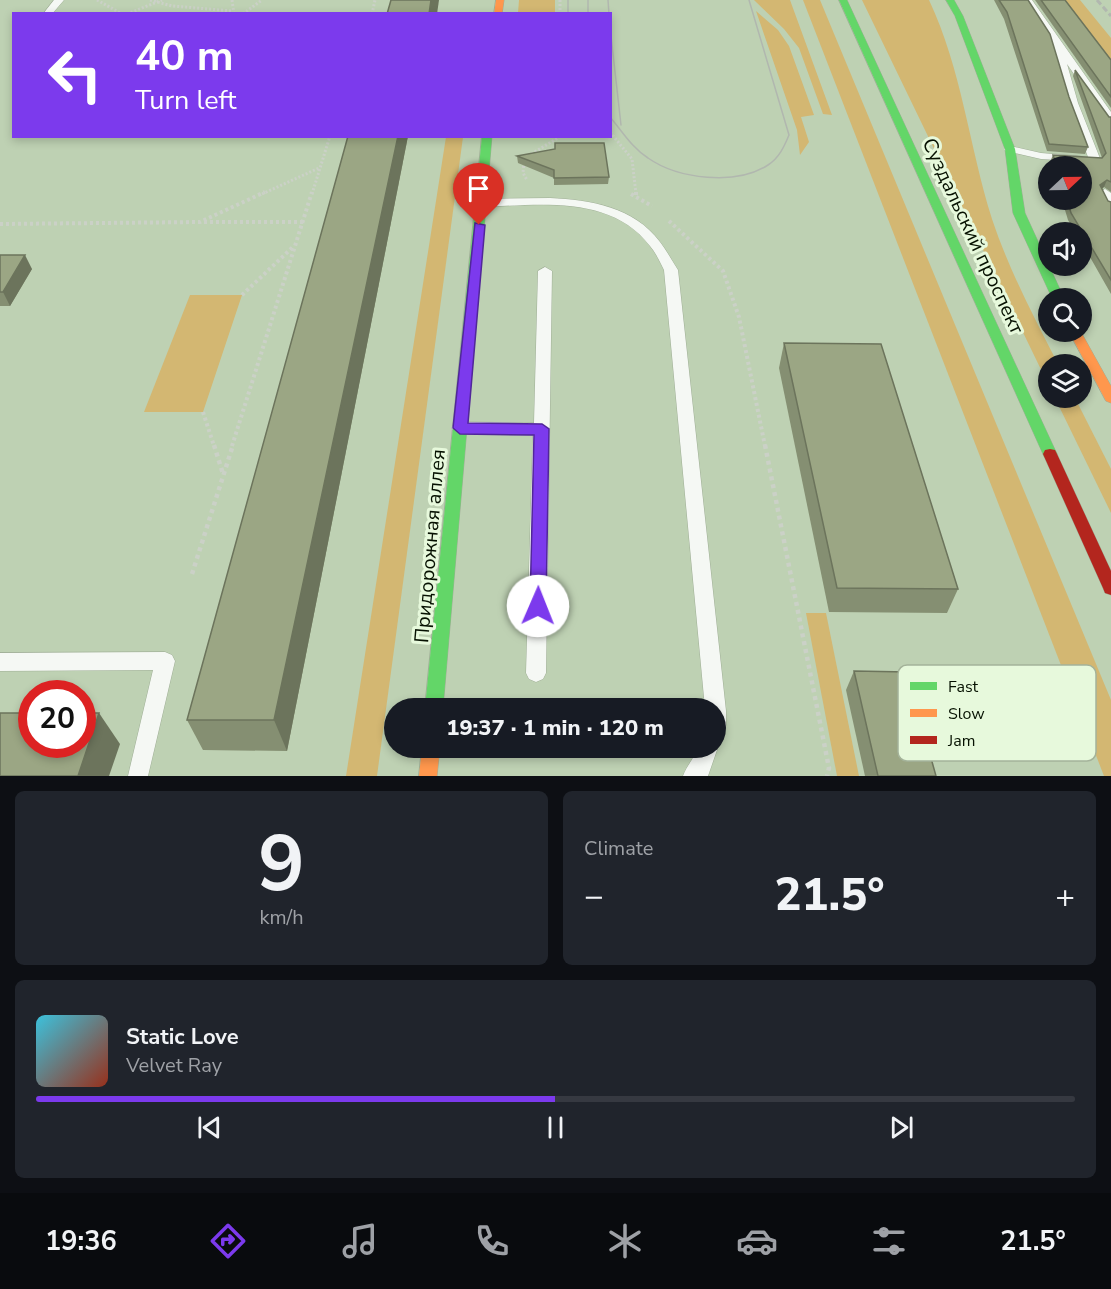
<!DOCTYPE html>
<meta charset="utf-8">
<style>
body{margin:0;font-family:"Nunito Sans",sans-serif;background:#20242c;color:#f1f3f6;height:100vh;display:flex;flex-direction:column;font-size:22px;white-space:nowrap}
*{box-sizing:border-box;margin:0}
p{font-size:20px;color:#9ea1a6}
.icon{flex:none;width:33px;height:33px;fill:none;stroke:currentColor;stroke-width:2;stroke-linecap:round;stroke-linejoin:round}
.map{position:relative;height:776px;overflow:hidden}
.drawer{display:flex;flex-direction:column;gap:15px;padding:15px;background:#0d0f14;flex:1}
.drawer>*{flex:none}
.hud{position:absolute;left:12px;top:12px;width:600px;height:126px;border-radius:0px;box-shadow:0 3px 9px #0003;background:#7c3aed;color:#fff;overflow:hidden}
.needle{width:39px;rotate:68deg}
.controls{position:absolute;left:1038px;top:156px;display:grid;gap:12px}
.controls a{display:grid;place-items:center;width:54px;height:54px;border-radius:50%;background:#171b24;box-shadow:0 3px 9px #0003;font-size:30px}
.speed{position:absolute;left:18px;top:680px;display:flex;gap:12px;font-size:30px;font-weight:700;text-align:center}
.speed>*{display:grid;place-content:center;width:78px;height:78px;border-radius:50%;background:#171b24;box-shadow:0 3px 9px #0003;line-height:1}
.speed .limit{border:9px solid #d22;background:#fff;color:#111}
.pin{position:absolute;display:grid;place-items:center;width:51px;height:51px;color:#fff;margin:-62px -26px;border-radius:50% 50% 50% 0;rotate:-45deg;box-shadow:0 0 6px #0007}
.pin .icon{rotate:45deg}
.me{position:absolute;width:66px;margin:-33px;rotate:1deg;stroke-linejoin:round;filter:drop-shadow(0 0 4px #0008)}
.turn{display:flex;align-items:center;gap:21px;height:126px;padding:0 24px;font-size:27px}
.turn .icon{width:78px;height:78px;stroke-width:2.5}
.turn b{display:block;font-size:42px;line-height:51px}
.big{font-size:45px;font-weight:800;line-height:1.1}
.drawer .tile{flex:1;display:flex;flex-direction:column;justify-content:center;gap:9px;min-width:0;padding:0 21px;border-radius:9px;background:#20242c}
.drawer .dial{align-items:center;gap:0}
.dial b{font-size:78px;line-height:1}
.song{display:flex;align-items:center;gap:18px}
.cover{width:72px;height:72px;border-radius:9px;background:linear-gradient(135deg,hsl(190 70% 55%),hsl(10 70% 35%))}
.played{height:6px;border-radius:3px;background:linear-gradient(90deg,#7c3aed 50%,#363941 50%)}
.keys{display:flex;justify-content:space-around;direction:ltr}
.heat{display:flex;justify-content:space-between;align-items:center;font-size:33px;direction:ltr}
.drawer .tiles{flex:1;display:grid;gap:15px;grid-template-columns:1fr 1fr}
.tile:last-child{grid-column:span 2}
.trip{position:absolute;left:384px;top:698px;width:342px;height:60px;border-radius:30px;background:#171b24;box-shadow:0 3px 9px #0003;font-weight:800;line-height:60px;text-align:center}
.tabs{display:flex;height:96px;justify-content:space-around;align-items:center;background:#090b0e;color:#9ea1a6}
.tabs .icon{width:42px;height:42px}
.tabs .current{color:#7c3aed}
.tabs b{font-size:27px;color:#f1f3f6}
.map>svg:first-child{display:block}
.green{fill:#d3b772}
.lines{fill:none;stroke-linecap:round;stroke-linejoin:round}
.lane-casing{stroke:#9fae96;stroke-width:1}
.fast-casing{stroke:#9fae96;stroke-width:1}
.slow-casing{stroke:#9fae96;stroke-width:1}
.jam-casing{stroke:#9fae96;stroke-width:1}
.path-far2{stroke:#cbd1c7;stroke-width:3;stroke-dasharray:2 2;stroke-linecap:butt}
.path-far1{stroke:#cbd1c7;stroke-width:4;stroke-dasharray:3 3;stroke-linecap:butt}
.path{stroke:#cbd1c7;stroke-width:4.5;stroke-dasharray:4 4;stroke-linecap:butt}
.lane{fill:#f5f8f4;fill-rule:evenodd}
.fast{fill:#63d668;fill-rule:evenodd}
.slow{fill:#ff974d;fill-rule:evenodd}
.jam{fill:#b3261e;fill-rule:evenodd}
.tram{stroke:#b1b7af;stroke-width:1.5}
.rail{stroke:#b1b7af;stroke-width:3;stroke-dasharray:6 3;stroke-linecap:butt}
.wall{fill:#858f72}
.shaded-wall{fill:#6c745c}
.building{fill:#9ba684;stroke:#6c745c;stroke-width:1.5}
.route{fill:#7c3aed;stroke:#51269a;stroke-width:1.5}
.labels{text-anchor:middle;dominant-baseline:central;stroke-width:6;stroke-linejoin:round;paint-order:stroke}
.street-label{font-size:20px;fill:#061101;stroke:#e7f9dc}
.key{fill:#e7f9dc;stroke:#a4b39a;stroke-width:1.5}
.key-label{font-size:16px;fill:#061101}
</style>
<div class="map">
<svg width="1111" height="776" viewBox="0 0 1111 776">
<rect width="100%" height="100%" fill="#bed1b3"/>
<g class="green">
<polygon points="519,0 555,0 555,13 518,13"/>
<polygon points="754,0 790,0 832,115 823,114 799,48 784,29"/>
<polygon points="803,0 820,0 1111,700 1111,776 1104,776"/>
<path d="M862 0H929C962 70 969 146 992 219 1009 270 1034 317 1058 364H1048V384Z"/>
<polygon points="1058,0 1080,0 1111,38 1111,70"/>
<polygon points="756,11 778,30 789,46 814,115 801,117 809,142 800,155 797,130"/>
<polygon points="446,137 463,137 377,776 346,776"/>
<polygon points="190,295 242,295 203,412 144,412"/>
<polygon points="1055,398 1075,398 1111,469 1111,513"/>
<polygon points="806,613 826,613 859,776 837,776"/>
</g>
<g class="lines">
<g class="lane-casing">
<g id="lane">
<polygon points="54,0 64,0 52,14 43,14"/>
<polygon points="1022,0 1032,0 1111,112 1111,123 1107,122 1067,64 1078,103 1101,161 1099,163 1041,159 1006,151 1004,149 1010,146 1041,153 1088,157 1068,103 1050,40"/>
<polygon points="1105,189 1111,193 1111,208 1107,207 1099,193"/>
<path d="M550 198C591 200 634 207 660 242 667 251 672 261 678 270L726 711V725L723 732 716 734V708H705L664 270C660 262 656 253 650 246 611 194 538 205 481 207L475 203 481 199Z"/>
<polygon points="545,267 552,271 546,673 543,679 536,682 529,679 526,673 533,435 460,434 454,432 452,428 454,424 460,422 534,423 538,271"/>
<polygon points="165,652 172,655 175,661 148,776 128,776 153,670 0,671 0,653"/>
<path d="M716 741 718 747 708 776H683C687 765 694 759 698 747H716Z"/>
</g>
</g>
<g class="fast-casing">
<g id="fast">
<polygon points="839,0 847,0 1057,454 1055,458 1045,458 1043,454"/>
<polygon points="946,0 954,0 963,16 1015,149 1025,213 1064,298 1052,298 1013,213 1005,149 955,16"/>
<polygon points="482,136 492,136 443,708 425,708"/>
</g>
</g>
<g class="slow-casing">
<g id="slow">
<polygon points="496,0 504,0 502,14 494,14"/>
<polygon points="1069,332 1081,332 1111,386 1111,403 1106,401"/>
<polygon points="422,747 440,747 437,776 419,776"/>
</g>
</g>
<g class="jam-casing">
<polygon id="jam" points="1050,449 1055,450 1057,454 1111,571 1111,595 1105,593 1103,588 1043,454 1045,450"/>
</g>
<g class="path-far2">
<polyline points="97,0 122,14"/>
<polyline points="150,0 172,6 232,11"/>
<polyline points="232,0 234,14"/>
<polyline points="560,0 560,14"/>
<polyline points="127,14 162,0"/>
<polyline points="243,14 262,0"/>
<polyline points="372,14 375,0"/>
<polyline points="610,132 632,159 636,194"/>
<polyline points="528,156 561,136"/>
<polyline points="524,162 523,173 527,180"/>
<polyline points="262,194 319,168"/>
<polyline points="312,194 330,136"/>
</g>
<g class="path-far1">
<polyline points="636,192 636,195"/>
<polyline points="631,194 652,206"/>
<polyline points="669,221 723,271 739,317 765,446"/>
<polyline points="204,222 303,222"/>
<polyline points="0,224 200,222 265,192"/>
<polyline points="242,295 294,246"/>
<polyline points="203,412 214,446"/>
<polyline points="232,446 312,192"/>
</g>
<g class="path">
<polyline points="214,445 223,474"/>
<polyline points="765,445 829,768 827,776"/>
<polyline points="192,574 233,445"/>
</g>
<use href="#lane" class="lane"/>
<use href="#fast" class="fast"/>
<use href="#slow" class="slow"/>
<use href="#jam" class="jam"/>
<g class="tram">
<polyline points="568,0 568,14"/>
<polyline points="588,0 588,14"/>
<polyline points="608,0 609,14"/>
<polyline points="610,27 621,125"/>
<path d="M610 117C622 131 632 148 648 158 678 179 736 186 768 165 779 158 784 147 789 135L749 0"/>
</g>
<polyline class="rail" points="1097,0 1111,16"/>
</g>
<g class="wall">
<polygon points="994,0 1028,0 1069,97 1088,147 1085,154 1047,151 1004,19"/>
<polygon points="1035,0 1065,0 1111,60 1111,108"/>
<polygon points="1075,70 1109,117 1111,117 1111,192 1104,187 1102,189 1108,201 1111,202 1111,294 1082,243 1082,232 1075,232 1068,220 1062,200 1082,200 1082,166 1052,166 1050,162 1053,155 1102,158 1073,76"/>
<polygon points="348,136 408,136 287,751 203,750 187,720"/>
<polygon points="517,156 609,177 608,184 554,185 554,178 518,163"/>
<polygon points="0,255 32,269 10,306 0,306"/>
<polygon points="784,343 958,589 947,613 829,612 779,368"/>
<polygon points="854,671 936,776 865,776 846,690"/>
</g>
<g class="shaded-wall">
<polygon points="431,0 439,0 437,14 429,14"/>
<polygon points="398,136 408,136 287,751 274,720"/>
<polygon points="1107,180 1104,187 1097,192 1100,185"/>
<polygon points="25,255 32,269 10,306 3,292"/>
<polygon points="99,713 120,744 109,776 78,776"/>
</g>
<g class="building">
<polygon points="391,0 431,0 429,14 387,14"/>
<polygon points="999,0 1028,0 1050,34 1069,97 1088,147 1049,144 1007,12"/>
<polygon points="1041,0 1065,0 1111,60 1111,97"/>
<polygon points="1075,70 1109,117 1111,117 1111,182 1107,180 1100,185 1108,201 1111,202 1111,280 1071,213 1067,200 1082,200 1082,166 1057,166 1053,155 1102,158 1106,153"/>
<polygon points="348,136 398,136 274,720 187,720"/>
<polygon points="555,143 604,143 609,177 554,178 554,170 517,156 555,149"/>
<polygon points="0,255 25,255 3,292 0,292"/>
<polygon points="784,343 881,344 958,589 837,588"/>
<polygon points="854,671 907,672 936,776 878,776"/>
<polygon points="0,713 32,713 32,744 82,744 82,713 99,713 78,776 0,776"/>
</g>
<polygon class="route" points="475,223 485,225 468,423 542,424 549,429 546,606 544,611 532,611 530,606 534,435 460,434 453,428"/>
<g class="labels">
<g class="street-label">
<text transform="translate(973 236) rotate(65)">Суздальский проспект</text>
<text transform="translate(430 546) rotate(-85)">Придорожная аллея</text>
</g>
</g>
<rect x="898" y="665" width="198" height="96" rx="9" class="key"/>
<rect x="910" y="682" width="27" height="8" fill="#63d668"/>
<rect x="910" y="709" width="27" height="8" fill="#ff974d"/>
<rect x="910" y="736" width="27" height="8" fill="#b3261e"/>
<g class="key-label">
<text x="948" y="692">Fast</text>
<text x="948" y="719">Slow</text>
<text x="948" y="746">Jam</text>
</g>
</svg>
<div class="controls">
<a><svg class="needle" viewBox="-14 -14 28 28"><path d="M0-13l5 13h-10z" fill="#e53935"/><path d="M0 13l5-13h-10z" fill="#9ea1a6"/></svg></a>
<a><svg class="icon" aria-label="sound" viewBox="0 0 24 24"><path d="M4 9h4l5-4v14l-5-4H4zM17 9q2 3 0 6"/></svg></a>
<a><svg class="icon" aria-label="search" viewBox="0 0 24 24"><circle cx="10" cy="10" r="6"/><path d="M15 15l6 6"/></svg></a>
<a><svg class="icon" aria-label="layers" viewBox="0 0 24 24"><path d="M12 4l9 5-9 5-9-5zM3 14l9 5 9-5"/></svg></a>
</div>
<div class="speed"><div class="limit">20</div></div>
<div class="pin" style="left:479px;top:225px;background:#d93025"><svg class="icon" aria-label="arrive" viewBox="0 0 24 24"><path d="M6 21V4h12l-3 4 3 4H6"/></svg></div>
<svg class="me" style="left:538px;top:606px" viewBox="-20 -20 40 40"><circle r="19" fill="#fff"/><path d="M0-13L10 11 0 6-10 11z" fill="#7c3aed"/></svg>
<div class="trip">19:37 · 1 min · 120 m</div>
<div class="hud">
<div class="turn"><svg class="icon" aria-label="left" viewBox="0 0 24 24"><path d="M17 20v-9H6M10 6l-5 5 5 5"/></svg><div><b>40 m</b>Turn left</div></div>
</div>
</div>
<section class="drawer">
<div class="tiles">
<div class="tile dial"><b>9</b><p>km/h</p></div>
<div class="tile"><p>Climate</p>
<div class="heat"><a>−</a><b class="big">21.5°</b><a>+</a></div>
</div>
<div class="tile">
<div class="song"><i class="cover"></i><div><b>Static Love</b><p>Velvet Ray</p></div></div>
<div class="played"></div>
<div class="keys"><svg class="icon" aria-label="previous" viewBox="0 0 24 24"><path d="M18 5L8 12l10 7zM5 5v14"/></svg><svg class="icon" aria-label="pause" viewBox="0 0 24 24"><path d="M8 5v14M16 5v14"/></svg><svg class="icon" aria-label="next" viewBox="0 0 24 24"><path d="M6 5l10 7-10 7zM19 5v14"/></svg></div>
</div>
</div>
</section>
<nav class="tabs">
<b>19:36</b>
<svg class="icon current" aria-label="directions" viewBox="0 0 24 24"><path d="M12 3l9 9-9 9-9-9zM9 14v-3h6M13 9l2 2-2 2"/></svg>
<svg class="icon" aria-label="music" viewBox="0 0 24 24"><path d="M9 18V5l10-2v13"/><circle cx="6" cy="18" r="3"/><circle cx="16" cy="16" r="3"/></svg>
<svg class="icon" aria-label="phone" viewBox="0 0 24 24"><path d="M5 4h4l2 5-3 2q2 4 5 5l2-3 5 2v4C11 20 4 13 5 4z"/></svg>
<svg class="icon" aria-label="climate" viewBox="0 0 24 24"><path d="M12 3v18M4 7l16 10M4 17L20 7"/></svg>
<svg class="icon" aria-label="car" viewBox="0 0 24 24"><path d="M5 17H2v-5l4-1 3-4h7l3 4 3 1v5h-3M9 17h6M6 11h13"/><circle cx="7" cy="17" r="2"/><circle cx="17" cy="17" r="2"/></svg>
<svg class="icon" aria-label="filters" viewBox="0 0 24 24"><path d="M4 7h16M4 17h16"/><circle cx="9" cy="7" r="2"/><circle cx="15" cy="17" r="2"/></svg>
<b>21.5°</b>
</nav>
